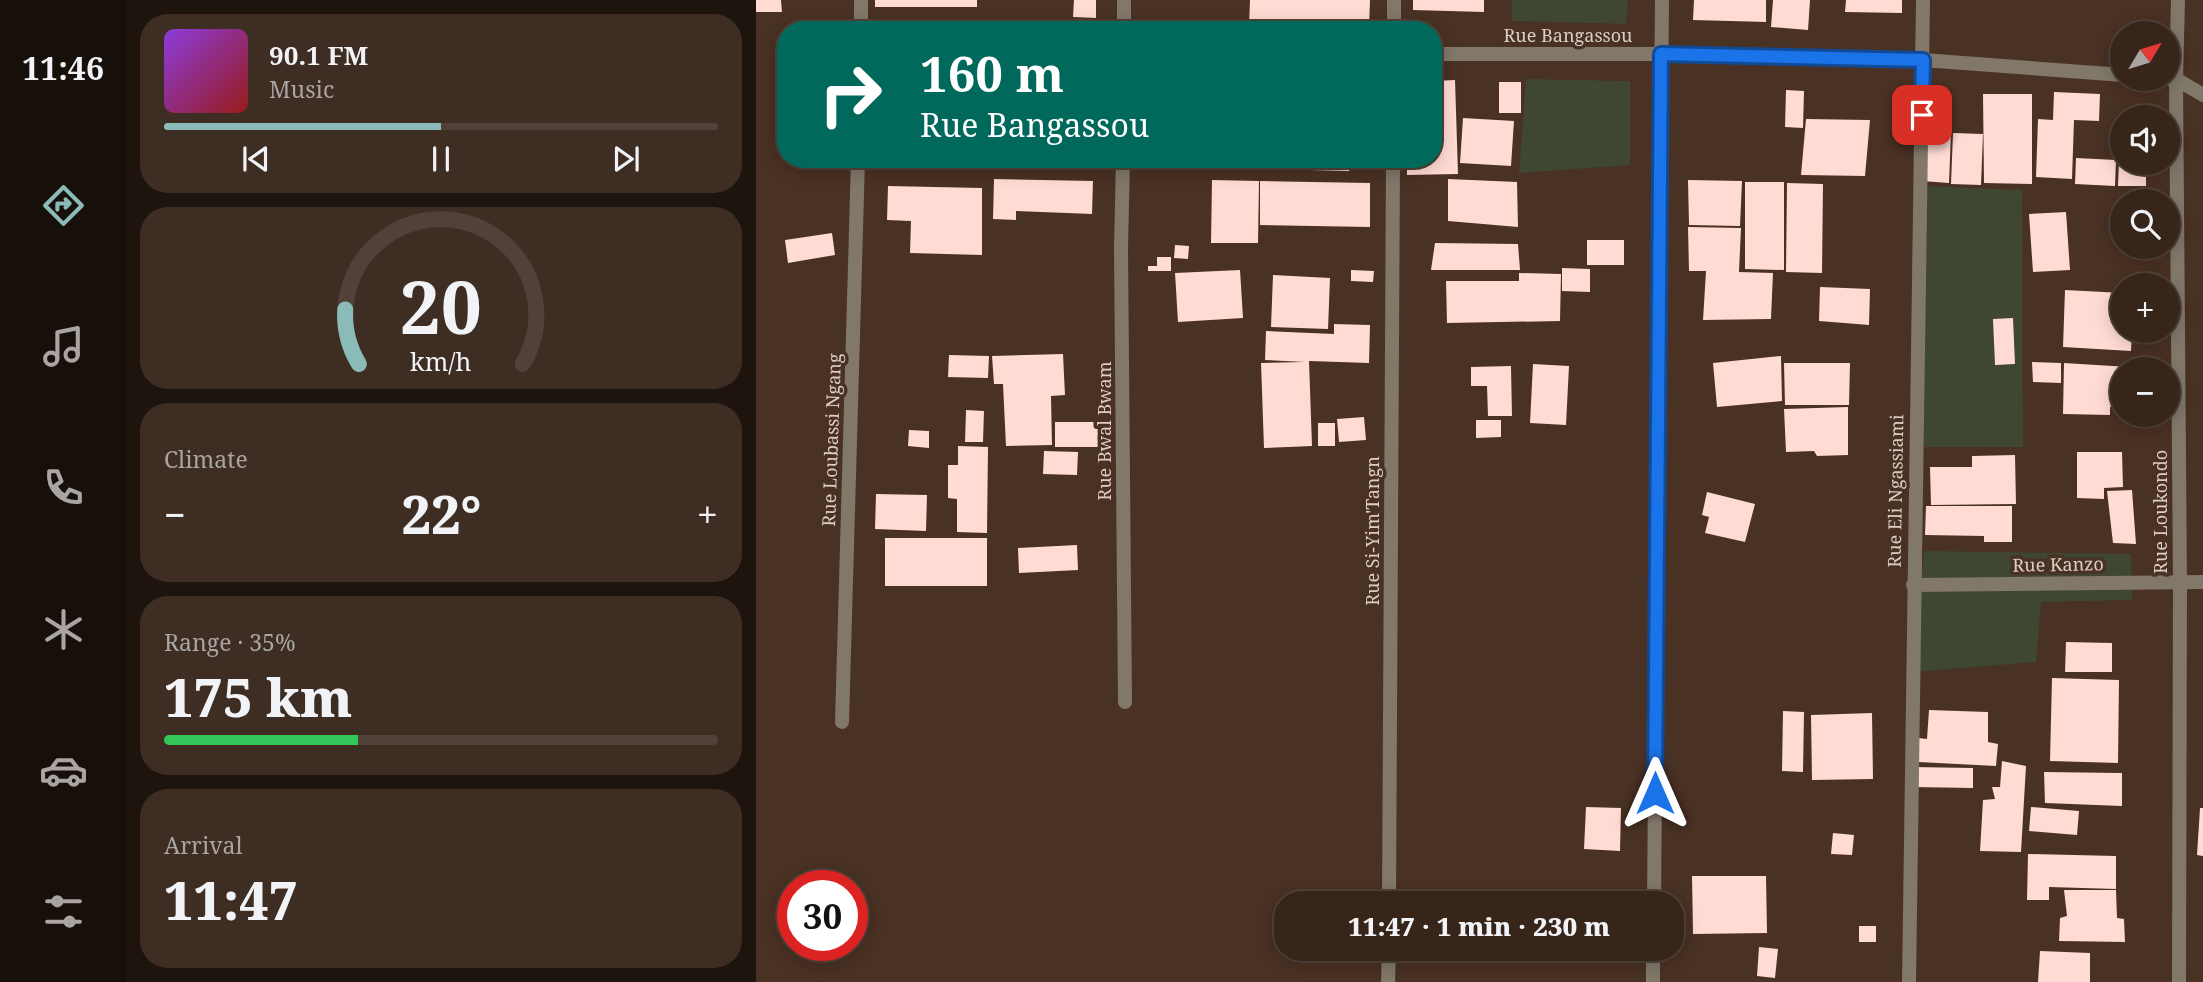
<!DOCTYPE html>
<meta charset="utf-8">
<style>
body{margin:0;font-family:"Noto Serif",serif;background:#3e2d23;color:#f1f3f6;height:100vh;display:flex;flex-direction:column;font-size:26px;white-space:nowrap}
*{box-sizing:border-box;margin:0}
p{font-size:23px;color:#aaa5a2}
.icon{flex:none;width:38px;height:38px;fill:none;stroke:currentColor;stroke-width:2;stroke-linecap:round;stroke-linejoin:round}
.map{position:relative;flex:1;overflow:hidden}
.drawer{display:flex;flex-direction:column;gap:14px;padding:14px;background:#1e140e;width:630px}
.drawer>*{flex:none}
.guide{position:absolute;left:21px;top:21px;width:665px;height:147px;border-radius:28px;box-shadow:0 4px 18px #0003,0 0 0 2px #514239;background:#00695c;color:#fff;overflow:hidden}
.needle{width:46px;rotate:52deg}
.buttons{position:absolute;left:1354px;top:21px;display:grid;gap:14px}
.buttons a{display:grid;place-items:center;width:70px;height:70px;border-radius:50%;background:#37251a;box-shadow:0 4px 18px #0003,0 0 0 2px #514239;font-size:35px}
.speed{position:absolute;left:21px;top:870px;display:flex;gap:14px;font-size:35px;font-weight:700;text-align:center}
.speed>*{display:grid;place-content:center;width:91px;height:91px;border-radius:50%;background:#37251a;box-shadow:0 4px 18px #0003,0 0 0 2px #514239;line-height:1}
.speed .limit{border:10px solid #d22;background:#fff;color:#111}
.pin{position:absolute;display:grid;place-items:center;width:60px;height:60px;color:#fff;margin:-30px;border-radius:14px;box-shadow:0 4px 10px #0006}
.me{position:absolute;width:77px;margin:-38px;rotate:0deg;stroke-linejoin:round;filter:drop-shadow(0 0 5px #0008)}
.turn{display:flex;align-items:center;gap:24px;height:147px;padding:0 28px;font-size:32px}
.turn .icon{width:91px;height:91px;stroke-width:2.5}
.turn b{display:block;font-size:49px;line-height:60px}
.big{font-size:52px;font-weight:800;line-height:1.1}
.drawer .tile{flex:1;display:flex;flex-direction:column;justify-content:center;gap:10px;min-width:0;padding:0 24px;border-radius:28px;background:#3e2d23}
.drawer .dial{align-items:center;gap:0}
.dial svg{height:182px;overflow:visible;fill:none;stroke:#514239;stroke-width:7;stroke-linecap:round;text-anchor:middle}
.dial text{fill:#f1f3f6;stroke:none}
.song{display:flex;align-items:center;gap:21px}
.cover{width:84px;height:84px;border-radius:10px;background:linear-gradient(135deg,hsl(270 70% 55%),hsl(0 70% 35%))}
.played{height:7px;border-radius:4px;background:linear-gradient(90deg,#8bbbb9 50%,#514239 50%)}
.keys{display:flex;justify-content:space-around;direction:ltr}
.heat{display:flex;justify-content:space-between;align-items:center;font-size:38px;direction:ltr}
.charge{height:10px;border-radius:5px;background:linear-gradient(90deg,#34c759 35%,#514239 0)}
.trip{position:absolute;left:518px;top:891px;width:410px;height:70px;border-radius:28px;background:#37251a;box-shadow:0 4px 18px #0003,0 0 0 2px #514239;font-weight:800;line-height:70px;text-align:center}
main{display:flex;flex:1;min-height:0}
.dock{display:flex;flex-direction:column;width:126px;justify-content:space-around;align-items:center;background:#160f0a;color:#aaa5a2}
.dock .icon{width:49px;height:49px}
.dock .active{color:#8bbbb9}
.dock b{font-size:32px;color:#f1f3f6}
.map>svg:first-child{display:block}
.green{fill:#3f4631}
.building{fill:#ffdbd3}
.lines{fill:none;stroke-linecap:round;stroke-linejoin:round}
.minor{stroke:#81786a;stroke-width:14}
.route-casing{stroke:#114b97;stroke-width:18}
.route{stroke:#1a73e8;stroke-width:12}
.labels{text-anchor:middle;dominant-baseline:central;stroke-width:7;stroke-linejoin:round;paint-order:stroke}
.street-label{font-size:18px;fill:#ddcec5;stroke:#493123}
</style>
<main>
<nav class="dock">
<b>11:46</b>
<svg class="icon active" aria-label="directions" viewBox="0 0 24 24"><path d="M12 3l9 9-9 9-9-9zM9 14v-3h6M13 9l2 2-2 2"/></svg>
<svg class="icon" aria-label="music" viewBox="0 0 24 24"><path d="M9 18V5l10-2v13"/><circle cx="6" cy="18" r="3"/><circle cx="16" cy="16" r="3"/></svg>
<svg class="icon" aria-label="phone" viewBox="0 0 24 24"><path d="M5 4h4l2 5-3 2q2 4 5 5l2-3 5 2v4C11 20 4 13 5 4z"/></svg>
<svg class="icon" aria-label="climate" viewBox="0 0 24 24"><path d="M12 3v18M4 7l16 10M4 17L20 7"/></svg>
<svg class="icon" aria-label="car" viewBox="0 0 24 24"><path d="M5 17H2v-5l4-1 3-4h7l3 4 3 1v5h-3M9 17h6M6 11h13"/><circle cx="7" cy="17" r="2"/><circle cx="17" cy="17" r="2"/></svg>
<svg class="icon" aria-label="filters" viewBox="0 0 24 24"><path d="M4 7h16M4 17h16"/><circle cx="9" cy="7" r="2"/><circle cx="15" cy="17" r="2"/></svg>
</nav>
<section class="drawer">
<div class="tile">
<div class="song"><i class="cover"></i><div><b>90.1 FM</b><p>Music</p></div></div>
<div class="played"></div>
<div class="keys"><svg class="icon" aria-label="previous" viewBox="0 0 24 24"><path d="M18 5L8 12l10 7zM5 5v14"/></svg><svg class="icon" aria-label="pause" viewBox="0 0 24 24"><path d="M8 5v14M16 5v14"/></svg><svg class="icon" aria-label="next" viewBox="0 0 24 24"><path d="M6 5l10 7-10 7zM19 5v14"/></svg></div>
</div>
<div class="tile dial"><svg viewBox="0 0 100 80">
<path d="M14 69A42 42 0 1 1 86 69"/>
<path d="M14 69A42 42 0 0 1 8 45" stroke="#8bbbb9"/>
<text x="50" y="56" font-size="32" font-weight="700">20</text>
<text x="50" y="72" font-size="11">km/h</text>
</svg></div>
<div class="tile"><p>Climate</p>
<div class="heat"><a>−</a><b class="big">22°</b><a>+</a></div>
</div>
<div class="tile"><p>Range · 35%</p><b class="big">175 km</b><div class="charge"></div></div>
<div class="tile"><p>Arrival</p><b class="big">11:47</b></div>
</section>
<div class="map">
<svg width="1447" height="982" viewBox="0 0 1447 982">
<rect width="100%" height="100%" fill="#493123"/>
<g class="green">
<polygon points="756,0 872,0 870,24 756,21"/>
<polygon points="770,79 874,81 874,165 763,173"/>
<polygon points="1168,186 1266,190 1267,447 1168,447"/>
<polygon points="1168,551 1375,554 1376,600 1285,602 1280,662 1156,672"/>
</g>
<g class="building">
<polygon points="0,0 25,0 26,12 0,12"/>
<rect x="119" y="0" width="102" height="7"/>
<polygon points="318,0 340,0 340,18 317,17"/>
<polygon points="494,0 614,0 613,28 493,26"/>
<polygon points="657,0 728,0 728,12 657,10"/>
<polygon points="938,0 1010,0 1010,22 937,20"/>
<polygon points="1017,0 1054,0 1052,30 1015,27"/>
<polygon points="1090,0 1146,0 1146,13 1089,12"/>
<polygon points="699,80 702,174 651,175 651,159 677,159 677,81"/>
<rect x="743" y="82" width="22" height="31"/>
<polygon points="1030,90 1048,91 1047,128 1029,127"/>
<polygon points="1298,92 1344,94 1343,121 1318,120 1316,179 1280,177 1282,119 1297,120"/>
<polygon points="1227,94 1276,94 1276,184 1228,183"/>
<polygon points="707,118 758,121 755,166 704,163"/>
<polygon points="1050,119 1114,120 1109,176 1045,175"/>
<polygon points="1167,132 1195,132 1193,183 1166,181"/>
<polygon points="1197,133 1227,134 1225,185 1195,184"/>
<polygon points="1320,158 1360,160 1359,186 1319,184"/>
<polygon points="145,159 181,159 180,169 145,167"/>
<polygon points="515,159 594,159 593,171 515,169"/>
<polygon points="1363,161 1390,163 1390,186 1362,186"/>
<polygon points="238,179 337,181 336,214 260,211 260,220 237,219"/>
<polygon points="692,179 761,182 762,227 692,221"/>
<polygon points="456,180 503,181 502,243 455,243"/>
<polygon points="932,180 986,181 984,226 933,225"/>
<polygon points="504,181 614,183 614,227 504,225"/>
<polygon points="989,182 1028,182 1028,270 989,269"/>
<polygon points="1031,183 1067,184 1066,273 1030,272"/>
<polygon points="132,186 226,188 226,255 154,253 155,221 131,220"/>
<polygon points="1310,212 1314,270 1277,272 1273,214"/>
<polygon points="932,227 985,228 983,272 1017,273 1015,319 947,320 950,271 933,271"/>
<polygon points="76,233 79,255 32,263 29,240"/>
<rect x="831" y="240" width="37" height="25"/>
<polygon points="679,243 762,244 764,270 675,270"/>
<polygon points="419,245 433,246 432,259 418,258"/>
<polygon points="401,257 415,257 415,271 392,271 392,266 401,266"/>
<polygon points="806,268 834,269 834,292 806,291"/>
<polygon points="484,270 487,318 422,322 419,273"/>
<polygon points="595,270 618,271 617,282 595,281"/>
<polygon points="763,273 805,274 804,321 691,323 690,281 763,281"/>
<polygon points="517,275 574,278 572,329 515,327"/>
<polygon points="1064,287 1114,289 1113,325 1063,321"/>
<polygon points="1309,290 1367,293 1367,331 1376,331 1375,351 1307,347"/>
<polygon points="1257,318 1259,364 1239,365 1237,319"/>
<polygon points="578,324 614,325 613,363 553,361 556,446 508,448 505,363 549,362 509,360 510,331 578,334"/>
<polygon points="307,354 309,395 295,396 296,445 250,446 247,384 238,384 236,356"/>
<polygon points="193,355 233,356 232,378 192,377"/>
<polygon points="1025,356 1026,401 961,407 957,363"/>
<polygon points="1276,362 1305,363 1305,383 1277,382"/>
<polygon points="1028,363 1094,363 1093,405 1029,405"/>
<polygon points="1308,363 1373,367 1373,369 1367,369 1367,406 1354,407 1354,415 1307,414"/>
<polygon points="777,364 813,366 810,425 774,423"/>
<polygon points="755,366 756,416 732,416 731,386 715,386 715,367"/>
<polygon points="1092,407 1092,455 1061,456 1058,451 1030,452 1028,409"/>
<polygon points="210,410 228,411 227,442 209,442"/>
<polygon points="608,417 610,440 583,442 581,419"/>
<polygon points="720,420 745,420 745,437 720,438"/>
<rect x="299" y="422" width="48" height="25"/>
<rect x="562" y="423" width="17" height="23"/>
<polygon points="153,430 173,431 173,448 152,446"/>
<polygon points="202,446 232,447 231,533 201,532 201,499 192,498 192,465 202,465"/>
<polygon points="288,451 322,452 321,475 287,474"/>
<polygon points="1321,452 1366,452 1367,487 1348,488 1348,499 1321,498"/>
<polygon points="1259,455 1260,504 1175,505 1174,467 1216,467 1216,456"/>
<polygon points="1376,490 1380,544 1357,543 1351,491"/>
<polygon points="951,492 999,504 989,542 949,533 953,517 946,515"/>
<polygon points="120,494 171,495 170,531 119,529"/>
<polygon points="1170,506 1256,506 1256,542 1228,542 1228,536 1169,535"/>
<rect x="129" y="538" width="102" height="48"/>
<polygon points="321,545 322,570 263,573 262,548"/>
<polygon points="1310,642 1356,643 1356,672 1309,672"/>
<polygon points="1296,678 1363,680 1362,763 1294,761"/>
<polygon points="1173,710 1232,712 1232,742 1242,744 1240,766 1162,762 1162,738 1171,739"/>
<polygon points="1027,711 1048,712 1047,772 1026,771"/>
<polygon points="1116,713 1117,779 1056,780 1055,715"/>
<polygon points="1246,761 1270,766 1265,852 1224,851 1227,800 1239,799 1236,787 1244,787"/>
<polygon points="1156,767 1217,768 1217,788 1156,787"/>
<polygon points="1288,772 1366,773 1366,806 1289,803"/>
<polygon points="830,807 865,808 864,851 828,849"/>
<polygon points="1275,807 1323,811 1321,835 1273,831"/>
<polygon points="1444,808 1447,808 1447,856 1441,855"/>
<polygon points="1077,833 1098,835 1096,855 1075,854"/>
<polygon points="1272,854 1360,856 1360,889 1293,887 1293,900 1271,900"/>
<polygon points="936,876 1010,876 1011,933 937,934"/>
<polygon points="1308,890 1360,890 1361,918 1368,919 1369,942 1303,941 1304,918 1311,916"/>
<rect x="1103" y="926" width="17" height="16"/>
<polygon points="1003,947 1022,949 1019,978 1001,976"/>
<polygon points="1284,951 1334,953 1334,982 1282,982"/>
</g>
<g class="lines">
<g class="minor">
<polyline points="105,0 105,30"/>
<polyline points="368,0 368,30"/>
<polyline points="1422,0 1420,79 1424,582 1423,982"/>
<polyline points="638,30 638,0"/>
<polyline points="677,54 905,54 1167,60 1367,75"/>
<polyline points="1414,79 1420,79 1447,95"/>
<polyline points="367,159 365,248 369,702"/>
<polyline points="1157,585 1447,582"/>
<polyline points="86,722 102,159"/>
<polyline points="633,903 637,159"/>
<polyline points="898,903 906,0"/>
<polyline points="632,982 633,948"/>
<polyline points="897,982 897,948"/>
<polyline points="1153,982 1167,0"/>
</g>
</g>
<g class="lines">
<g class="route-casing">
<polyline id="route" points="899,793 905,54 1167,60 1166,115"/>
</g>
<use href="#route" class="route"/>
</g>
<g class="labels">
<g class="street-label">
<text x="812" y="35">Rue Bangassou</text>
<text transform="translate(348 431) rotate(-90)">Rue Bwal Bwam</text>
<text transform="translate(75 440) rotate(-88)">Rue Loubassi Ngang</text>
<text transform="translate(1139 491) rotate(-89)">Rue Eli Ngassiami</text>
<text transform="translate(1404 512) rotate(-90)">Rue Loukondo</text>
<text transform="translate(616 531) rotate(-90)">Rue Si-Yim'Tangn</text>
<text transform="translate(1302 564) rotate(-1)">Rue Kanzo</text>
</g>
</g>
</svg>
<div class="buttons">
<a><svg class="needle" viewBox="-14 -14 28 28"><path d="M0-13l5 13h-10z" fill="#e53935"/><path d="M0 13l5-13h-10z" fill="#aaa5a2"/></svg></a>
<a><svg class="icon" aria-label="sound" viewBox="0 0 24 24"><path d="M4 9h4l5-4v14l-5-4H4zM17 9q2 3 0 6"/></svg></a>
<a><svg class="icon" aria-label="search" viewBox="0 0 24 24"><circle cx="10" cy="10" r="6"/><path d="M15 15l6 6"/></svg></a>
<a>+</a>
<a>−</a>
</div>
<div class="speed"><div class="limit">30</div></div>
<div class="pin" style="left:1166px;top:115px;background:#d93025"><svg class="icon" aria-label="arrive" viewBox="0 0 24 24"><path d="M6 21V4h12l-3 4 3 4H6"/></svg></div>
<svg class="me" style="left:899px;top:793px" viewBox="-20 -20 40 40"><path d="M0-17L14 15 0 8-14 15z" fill="#1a73e8" stroke="#fff" stroke-width="4"/></svg>
<div class="trip">11:47 · 1 min · 230 m</div>
<div class="guide">
<div class="turn"><svg class="icon" aria-label="right" viewBox="0 0 24 24"><path d="M7 20v-9h11M14 6l5 5-5 5"/></svg><div><b>160 m</b>Rue Bangassou</div></div>
</div>
</div>
</main>
